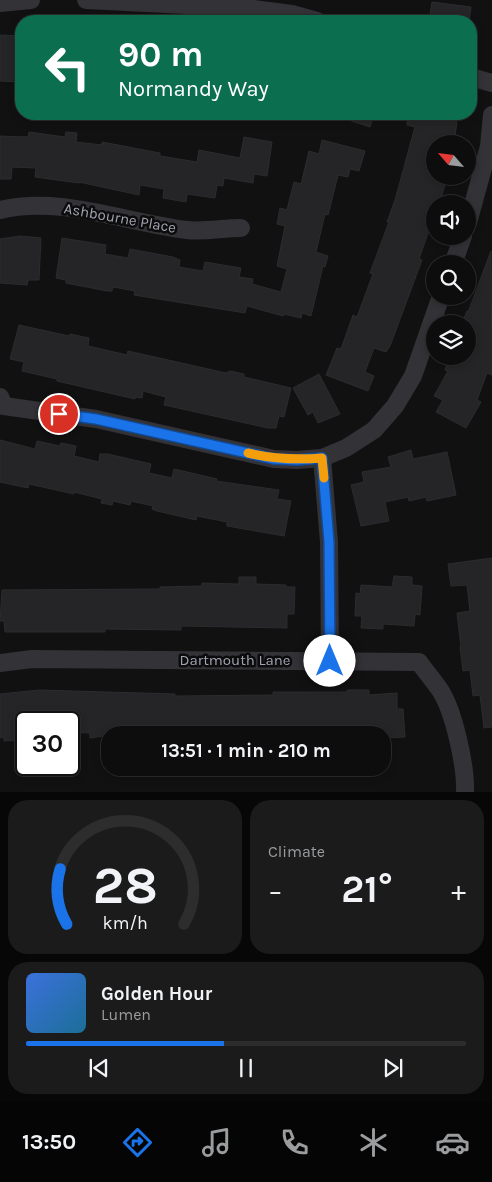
<!DOCTYPE html>
<meta charset="utf-8">
<style>
body{margin:0;font-family:Karla,sans-serif;background:#1b1b1c;color:#f1f3f6;height:100vh;display:flex;flex-direction:column;font-size:19px;white-space:nowrap}
*{box-sizing:border-box;margin:0}
p{font-size:16px;color:#9a9c9e}
.icon{flex:none;width:28px;height:28px;fill:none;stroke:currentColor;stroke-width:2;stroke-linecap:round;stroke-linejoin:round}
.map{position:relative;height:792px;overflow:hidden}
.drawer{display:flex;flex-direction:column;gap:8px;padding:8px;background:#070708;flex:1}
.drawer>*{flex:none}
.banner{position:absolute;left:15px;top:15px;width:462px;height:105px;border-radius:20px;box-shadow:0 2px 8px #0003,0 0 0 1px #2d2d2e;background:#0b6e4f;color:#fff;overflow:hidden}
.needle{width:32px;rotate:298deg}
.controls{position:absolute;left:426px;top:135px;display:grid;gap:10px}
.controls a{display:grid;place-items:center;width:50px;height:50px;border-radius:50%;background:#0d0d0e;box-shadow:0 2px 8px #0003,0 0 0 1px #2d2d2e;font-size:25px}
.speed{position:absolute;left:15px;top:711px;display:flex;gap:10px;font-size:25px;font-weight:700;text-align:center}
.speed>*{display:grid;place-content:center;width:65px;height:65px;border-radius:50%;background:#0d0d0e;box-shadow:0 2px 8px #0003,0 0 0 1px #2d2d2e;line-height:1}
.speed .limit{border:2px solid #111;border-radius:8px;background:#fff;color:#111}
.pin{position:absolute;display:grid;place-items:center;width:42px;height:42px;color:#fff;margin:-21px;border:2px solid #fff;border-radius:50%;box-shadow:0 1px 5px #0007}
.me{position:absolute;width:55px;margin:-28px;rotate:0deg;stroke-linejoin:round;filter:drop-shadow(0 0 4px #0008)}
.turn{display:flex;align-items:center;gap:18px;height:105px;padding:0 20px;font-size:22px}
.turn .icon{width:65px;height:65px;stroke-width:2.5}
.turn b{display:block;font-size:35px;line-height:42px}
.big{font-size:38px;font-weight:700;line-height:1.1}
.drawer .card{flex:1;display:flex;flex-direction:column;justify-content:center;gap:8px;min-width:0;padding:0 18px;border-radius:20px;background:#1b1b1c}
.drawer .dial{align-items:center;gap:0}
.dial svg{height:130px;overflow:visible;fill:none;stroke:#2d2d2e;stroke-width:7;stroke-linecap:round;text-anchor:middle}
.dial text{fill:#f1f3f6;stroke:none}
.song{display:flex;align-items:center;gap:15px}
.cover{width:60px;height:60px;border-radius:8px;background:linear-gradient(135deg,hsl(220 70% 55%),hsl(200 70% 35%))}
.played{height:5px;border-radius:2px;background:linear-gradient(90deg,#1a73e8 45%,#2d2d2e 45%)}
.keys{display:flex;justify-content:space-around;direction:ltr}
.heat{display:flex;justify-content:space-between;align-items:center;font-size:28px;direction:ltr}
.drawer .tiles{flex:1;display:grid;gap:8px;grid-template-columns:1fr 1fr}
.card:last-child{grid-column:span 2}
.trip{position:absolute;left:101px;top:726px;width:290px;height:50px;border-radius:20px;background:#0d0d0e;box-shadow:0 2px 8px #0003,0 0 0 1px #2d2d2e;font-weight:700;line-height:50px;text-align:center}
.dock{display:flex;height:80px;justify-content:space-around;align-items:center;background:#050506;color:#9a9c9e}
.dock .icon{width:35px;height:35px}
.dock .current{color:#1a73e8}
.dock b{font-size:22px;color:#f1f3f6}
.map>svg:first-child{display:block}
.building{fill:#252426;stroke:#2c2b2e}
.lines{fill:none;stroke-linecap:round;stroke-linejoin:round}
.street{stroke:#323237;stroke-width:18}
.route-casing{stroke:#114b97;stroke-width:12}
.route{stroke:#1a73e8;stroke-width:9}
.slow{stroke:#f59e0b;stroke-width:9}
.labels{text-anchor:middle;dominant-baseline:central;stroke-width:5;stroke-linejoin:round;paint-order:stroke}
.street-label{font-size:15px;fill:#a3a4b2;stroke:#0c0c0d}
</style>
<div class="map">
<svg width="492" height="792" viewBox="0 0 492 792">
<rect width="100%" height="100%" fill="#111112"/>
<g class="building">
<polygon points="432,2 471,7 469,21 429,21"/>
<polygon points="0,35 21,36 21,82 0,81"/>
<polygon points="336,114 374,114 370,127 336,116"/>
<polygon points="408,114 458,114 454,144 435,144 435,181 445,184 441,199 439,204 435,204 435,213 419,259 422,260 390,346 386,352 374,348 365,372 374,376 368,391 326,375 337,348 341,349 353,315 357,317 373,274 370,273 389,222 387,222 395,200 415,127 407,125"/>
<polygon points="29,132 65,137 66,132 77,133 76,142 102,145 102,142 160,153 160,156 197,162 199,150 240,158 244,137 272,142 267,176 254,174 253,183 224,178 223,186 217,185 215,198 187,194 186,202 163,198 164,189 140,185 139,195 79,182 79,183 35,177 36,168 12,167 11,179 0,179 0,136 28,137"/>
<polygon points="322,140 365,151 359,171 350,169 348,177 338,175 328,215 325,214 316,252 328,256 325,267 323,266 311,316 302,313 301,318 284,314 283,316 247,306 245,313 134,295 135,291 113,287 112,291 107,291 66,283 66,280 56,278 62,238 106,245 105,254 128,258 130,249 173,257 180,260 179,267 203,271 205,262 241,268 239,277 253,279 252,284 281,292 287,269 277,266 285,226 277,224 280,208 287,210 294,182 301,184 309,151 319,154"/>
<polygon points="20,236 41,238 39,280 28,280 27,285 0,283 0,239"/>
<polygon points="491,251 492,375 487,373 477,400 481,402 466,428 436,412 443,400 434,396 448,371 445,370 450,356 468,356 468,324 462,324 467,311 468,312"/>
<polygon points="19,325 69,336 70,334 89,338 88,346 127,355 128,351 226,373 230,371 244,374 244,377 291,388 284,417 279,416 276,428 268,428 164,405 166,397 143,391 142,398 135,397 135,399 57,381 57,379 22,371 24,362 10,359"/>
<polygon points="319,374 340,414 318,423 313,412 308,415 293,388"/>
<polygon points="0,440 35,449 37,441 60,446 61,443 76,446 74,456 99,462 100,454 108,454 151,464 149,473 172,478 174,469 217,479 216,481 279,490 277,499 291,501 284,536 227,526 227,522 197,516 196,520 157,511 152,509 153,506 131,501 130,505 113,501 112,505 101,503 102,499 74,492 74,494 29,484 28,488 0,482"/>
<polygon points="411,450 413,459 447,452 456,495 427,501 426,497 409,501 408,497 385,502 389,521 361,526 351,485 364,482 362,472 391,467 388,457"/>
<polygon points="492,558 492,727 484,728 480,695 473,696 470,670 463,671 460,647 461,647 457,613 470,611 467,585 451,586 448,564"/>
<polygon points="394,576 412,577 412,585 422,586 420,615 415,614 414,626 383,624 383,629 361,628 362,616 355,616 356,593 360,594 361,585 392,587"/>
<polygon points="239,577 256,577 256,584 286,585 286,587 295,587 294,614 287,614 287,628 181,626 181,630 105,629 105,632 5,632 4,621 0,621 2,590 160,589 160,587 202,586 202,583 239,584"/>
<polygon points="39,690 175,694 175,696 273,695 273,692 347,692 347,690 369,690 369,695 397,693 397,709 403,709 405,737 382,738 382,735 335,733 329,733 329,735 110,735 90,738 90,733 70,732 70,722 21,722 20,740 4,741 4,737 0,738 0,694"/>
</g>
<g class="lines">
<g class="street">
<polyline points="86,0 246,8 292,14 317,21"/>
<polyline points="0,3 31,0"/>
<polyline points="471,77 492,83"/>
<path d="M0 210C60 195 127 223 187 230 204 232 223 228 241 228"/>
<polyline points="468,223 489,146 492,115"/>
<polyline points="453,264 463,236"/>
<polyline points="0,397 4,406 96,419 274,459 297,460 322,458 346,448 374,430 395,406 413,376 441,296"/>
<polyline points="322,458 329,542 330,661"/>
<path d="M0 663 32 659 419 662C426 672 434 681 440 690 454 711 466 767 465 792"/>
</g>
</g>
<g class="lines">
<g class="route-casing">
<polyline id="route" points="59,414 96,419 274,459 297,460 322,458 329,542 330,661"/>
</g>
<use href="#route" class="route"/>
<path class="slow" d="M248 453C273 459 296 460 322 458L324 478"/>
</g>
<g class="labels">
<g class="street-label">
<text transform="translate(120 218) rotate(10)">Ashbourne Place</text>
<text x="235" y="660">Dartmouth Lane</text>
</g>
</g>
</svg>
<div class="controls">
<a><svg class="needle" viewBox="-14 -14 28 28"><path d="M0-13l5 13h-10z" fill="#e53935"/><path d="M0 13l5-13h-10z" fill="#9a9c9e"/></svg></a>
<a><svg class="icon" aria-label="sound" viewBox="0 0 24 24"><path d="M4 9h4l5-4v14l-5-4H4zM17 9q2 3 0 6"/></svg></a>
<a><svg class="icon" aria-label="search" viewBox="0 0 24 24"><circle cx="10" cy="10" r="6"/><path d="M15 15l6 6"/></svg></a>
<a><svg class="icon" aria-label="layers" viewBox="0 0 24 24"><path d="M12 4l9 5-9 5-9-5zM3 14l9 5 9-5"/></svg></a>
</div>
<div class="speed"><div class="limit">30</div></div>
<div class="pin" style="left:59px;top:414px;background:#d93025"><svg class="icon" aria-label="arrive" viewBox="0 0 24 24"><path d="M6 21V4h12l-3 4 3 4H6"/></svg></div>
<svg class="me" style="left:330px;top:661px" viewBox="-20 -20 40 40"><circle r="19" fill="#fff"/><path d="M0-13L10 11 0 6-10 11z" fill="#1a73e8"/></svg>
<div class="trip">13:51 · 1 min · 210 m</div>
<div class="banner">
<div class="turn"><svg class="icon" aria-label="left" viewBox="0 0 24 24"><path d="M17 20v-9H6M10 6l-5 5 5 5"/></svg><div><b>90 m</b>Normandy Way</div></div>
</div>
</div>
<section class="drawer">
<div class="tiles">
<div class="card dial"><svg viewBox="0 0 100 80">
<path d="M14 69A42 42 0 1 1 86 69"/>
<path d="M14 69A42 42 0 0 1 10 35" stroke="#1a73e8"/>
<text x="50" y="56" font-size="32" font-weight="700">28</text>
<text x="50" y="72" font-size="11">km/h</text>
</svg></div>
<div class="card"><p>Climate</p>
<div class="heat"><a>−</a><b class="big">21°</b><a>+</a></div>
</div>
<div class="card">
<div class="song"><i class="cover"></i><div><b>Golden Hour</b><p>Lumen</p></div></div>
<div class="played"></div>
<div class="keys"><svg class="icon" aria-label="previous" viewBox="0 0 24 24"><path d="M18 5L8 12l10 7zM5 5v14"/></svg><svg class="icon" aria-label="pause" viewBox="0 0 24 24"><path d="M8 5v14M16 5v14"/></svg><svg class="icon" aria-label="next" viewBox="0 0 24 24"><path d="M6 5l10 7-10 7zM19 5v14"/></svg></div>
</div>
</div>
</section>
<nav class="dock">
<b>13:50</b>
<svg class="icon current" aria-label="directions" viewBox="0 0 24 24"><path d="M12 3l9 9-9 9-9-9zM9 14v-3h6M13 9l2 2-2 2"/></svg>
<svg class="icon" aria-label="music" viewBox="0 0 24 24"><path d="M9 18V5l10-2v13"/><circle cx="6" cy="18" r="3"/><circle cx="16" cy="16" r="3"/></svg>
<svg class="icon" aria-label="phone" viewBox="0 0 24 24"><path d="M5 4h4l2 5-3 2q2 4 5 5l2-3 5 2v4C11 20 4 13 5 4z"/></svg>
<svg class="icon" aria-label="climate" viewBox="0 0 24 24"><path d="M12 3v18M4 7l16 10M4 17L20 7"/></svg>
<svg class="icon" aria-label="car" viewBox="0 0 24 24"><path d="M5 17H2v-5l4-1 3-4h7l3 4 3 1v5h-3M9 17h6M6 11h13"/><circle cx="7" cy="17" r="2"/><circle cx="17" cy="17" r="2"/></svg>
</nav>
